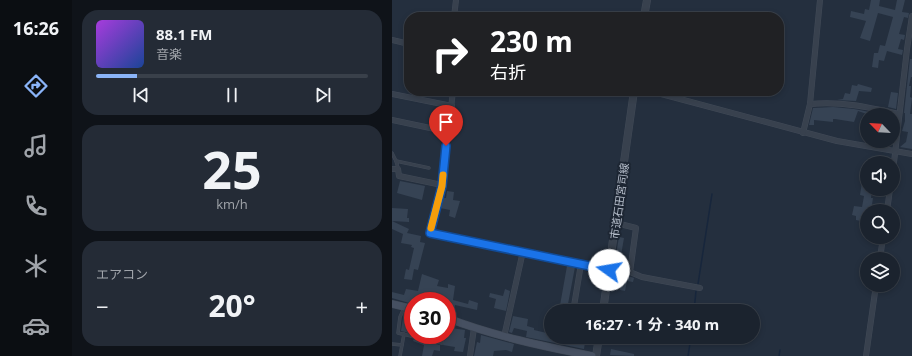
<!DOCTYPE html>
<html lang="ja">
<meta charset="utf-8">
<style>
body{margin:0;font-family:"Open Sans","Noto Sans JP",sans-serif;background:#242b36;color:#f1f3f6;height:100vh;display:flex;flex-direction:column;font-size:15px;white-space:nowrap}
*{box-sizing:border-box;margin:0}
p{font-size:13px;color:#a0a4aa}
.icon{flex:none;width:22px;height:22px;fill:none;stroke:currentColor;stroke-width:2;stroke-linecap:round;stroke-linejoin:round}
.map{position:relative;flex:1;overflow:hidden}
.drawer{display:flex;flex-direction:column;gap:10px;padding:10px;background:#0f1319;width:320px}
.drawer>*{flex:none}
.guide{position:absolute;left:12px;top:12px;width:380px;height:84px;border-radius:16px;box-shadow:0 2px 6px #0003,0 0 0 1px #39404a;background:#202124;color:#fff;overflow:hidden}
.needle{width:26px;rotate:295deg}
.controls{position:absolute;left:468px;top:108px;display:grid;gap:8px}
.controls a{display:grid;place-items:center;width:40px;height:40px;border-radius:50%;background:#1b232e;box-shadow:0 2px 6px #0003,0 0 0 1px #39404a;font-size:20px}
.speed{position:absolute;left:12px;top:292px;display:flex;gap:8px;font-size:20px;font-weight:700;text-align:center}
.speed>*{display:grid;place-content:center;width:52px;height:52px;border-radius:50%;background:#1b232e;box-shadow:0 2px 6px #0003,0 0 0 1px #39404a;line-height:1}
.speed .limit{border:6px solid #d22;background:#fff;color:#111}
.pin{position:absolute;display:grid;place-items:center;width:34px;height:34px;color:#fff;margin:-41px -17px;border-radius:50% 50% 50% 0;rotate:-45deg;box-shadow:0 0 4px #0007}
.pin .icon{rotate:45deg}
.me{position:absolute;width:44px;margin:-22px;rotate:283deg;stroke-linejoin:round;filter:drop-shadow(0 0 3px #0008)}
.turn{display:flex;align-items:center;gap:14px;height:84px;padding:0 20px;font-size:18px}
.turn .icon{width:52px;height:52px;stroke-width:2.5}
.turn b{display:block;font-size:28px;line-height:34px}
.big{font-size:30px;font-weight:700;line-height:1.1}
.drawer .widget{flex:1;display:flex;flex-direction:column;justify-content:center;gap:6px;min-width:0;padding:0 14px;border-radius:16px;background:#242b36}
.drawer .dial{align-items:center;gap:0}
.dial b{font-size:52px;line-height:1}
.song{display:flex;align-items:center;gap:12px}
.cover{width:48px;height:48px;border-radius:6px;background:linear-gradient(135deg,hsl(280 70% 55%),hsl(220 70% 35%))}
.played{height:4px;border-radius:2px;background:linear-gradient(90deg,#8ab4f8 15%,#39404a 15%)}
.keys{display:flex;justify-content:space-around;direction:ltr}
.heat{display:flex;justify-content:space-between;align-items:center;font-size:22px;direction:ltr}
.trip{position:absolute;left:152px;top:304px;width:216px;height:40px;border-radius:20px;background:#1b232e;box-shadow:0 2px 6px #0003,0 0 0 1px #39404a;font-weight:700;line-height:40px;text-align:center}
main{display:flex;flex:1;min-height:0}
.menu{display:flex;flex-direction:column;width:72px;justify-content:space-around;align-items:center;background:#0b0e12;color:#a0a4aa}
.menu .icon{width:28px;height:28px}
.menu .active{color:#8ab4f8}
.menu b{font-size:18px;color:#f1f3f6}
.map>svg:first-child{display:block}
.lines{fill:none;stroke-linecap:round;stroke-linejoin:round}
.stream{stroke:#17263c;stroke-width:1.5}
.building{fill:#364354}
.service-casing{stroke:#414a57;stroke-width:3.5}
.minor-casing{stroke:#414a57;stroke-width:6}
.tertiary-casing{stroke:#414a57;stroke-width:8}
.secondary-casing{stroke:#414a57;stroke-width:8}
.service{stroke:#38414e;stroke-width:2.5}
.minor{stroke:#38414e;stroke-width:5}
.tertiary{stroke:#38414e;stroke-width:7}
.secondary{stroke:#465061;stroke-width:7}
.route-casing{stroke:#114b97;stroke-width:10}
.route{stroke:#1a73e8;stroke-width:7}
.slow{stroke:#f59e0b;stroke-width:7}
.labels{text-anchor:middle;dominant-baseline:central;stroke-width:4;stroke-linejoin:round;paint-order:stroke}
.street-label{font-size:11px;fill:#b4bcc9;stroke:#1d2633}
</style>
<main>
<nav class="menu">
<b>16:26</b>
<svg class="icon active" aria-label="directions" viewBox="0 0 24 24"><path d="M12 3l9 9-9 9-9-9zM9 14v-3h6M13 9l2 2-2 2"/></svg>
<svg class="icon" aria-label="music" viewBox="0 0 24 24"><path d="M9 18V5l10-2v13"/><circle cx="6" cy="18" r="3"/><circle cx="16" cy="16" r="3"/></svg>
<svg class="icon" aria-label="phone" viewBox="0 0 24 24"><path d="M5 4h4l2 5-3 2q2 4 5 5l2-3 5 2v4C11 20 4 13 5 4z"/></svg>
<svg class="icon" aria-label="climate" viewBox="0 0 24 24"><path d="M12 3v18M4 7l16 10M4 17L20 7"/></svg>
<svg class="icon" aria-label="car" viewBox="0 0 24 24"><path d="M5 17H2v-5l4-1 3-4h7l3 4 3 1v5h-3M9 17h6M6 11h13"/><circle cx="7" cy="17" r="2"/><circle cx="17" cy="17" r="2"/></svg>
</nav>
<section class="drawer">
<div class="widget">
<div class="song"><i class="cover"></i><div><b>88.1 FM</b><p>音楽</p></div></div>
<div class="played"></div>
<div class="keys"><svg class="icon" aria-label="previous" viewBox="0 0 24 24"><path d="M18 5L8 12l10 7zM5 5v14"/></svg><svg class="icon" aria-label="pause" viewBox="0 0 24 24"><path d="M8 5v14M16 5v14"/></svg><svg class="icon" aria-label="next" viewBox="0 0 24 24"><path d="M6 5l10 7-10 7zM19 5v14"/></svg></div>
</div>
<div class="widget dial"><b>25</b><p>km/h</p></div>
<div class="widget"><p>エアコン</p>
<div class="heat"><a>−</a><b class="big">20°</b><a>+</a></div>
</div>
</section>
<div class="map">
<svg width="520" height="356" viewBox="0 0 520 356">
<rect width="100%" height="100%" fill="#242f3e"/>
<g class="lines">
<g class="stream">
<polyline points="306,284 320,194"/>
<polyline points="302,311 304,291"/>
<polyline points="296,356 299,337"/>
<polyline points="387,356 388,350"/>
</g>
</g>
<g class="building">
<polygon points="479,0 488,0 487,6 503,10 505,0 513,0 510,12 517,13 516,18 512,17 507,34 513,35 512,40 509,39 506,49 511,50 510,55 495,51 492,61 487,60 486,68 480,67 482,53 486,53 488,45 493,46 501,17 486,13 478,41 468,38 474,21 458,17 459,11 472,14 473,9 477,10"/>
<polygon points="518,59 520,59 520,77 519,77 517,86 519,86 518,97 520,98 518,114 520,114 520,149 508,147 514,142 516,132 510,131 513,121 513,113 512,113"/>
<polygon points="466,84 480,88 479,92 467,91 464,101 445,100 451,99 453,93 458,94 460,85 465,86"/>
<polygon points="499,92 506,93 504,109 496,107"/>
<polygon points="441,107 462,109 493,115 474,115 475,114 466,111 462,122 443,119 441,119 441,122 422,120 422,125 417,125 421,108"/>
<polygon points="8,181 33,186 30,200 5,193"/>
<polygon points="470,182 475,183 475,189 480,189 479,198 481,198 479,211 475,211 475,218 470,217 469,221 464,220 464,216 460,215 462,206 470,207 472,196 468,195"/>
<polygon points="55,191 62,192 61,200 68,201 63,218 57,216 58,210 48,208 51,198 54,198"/>
<polygon points="0,208 16,209 15,218 17,218 17,222 0,221 17,229 15,233 29,236 28,242 33,243 26,270 22,269 20,280 12,279 14,269 17,270 22,248 19,247 20,245 9,243 11,234 0,229"/>
<polygon points="227,237 232,238 227,267 222,267"/>
<polygon points="175,266 183,267 176,304 178,305 179,309 179,311 167,311"/>
<polygon points="227,273 242,278 241,282 235,281 233,291 228,290 228,287 222,286 223,277 226,277"/>
<polygon points="30,274 47,280 45,286 56,288 56,284 63,286 61,300 76,304 77,300 86,303 85,310 63,305 61,313 60,312 59,314 55,313 55,301 17,301 17,303 0,298 0,292 12,295 14,289 26,291"/>
<polygon points="113,289 118,291 114,311 102,308 104,299 97,297 98,293 111,296"/>
<polygon points="13,312 21,314 21,334 9,331 11,318"/>
<polygon points="121,316 136,319 135,326 142,328 142,330 159,334 159,337 199,337 198,343 193,342 192,349 134,337 135,331 122,328 120,333 117,332"/>
<polygon points="55,323 60,325 59,328 73,330 72,338 74,338 71,352 62,351 63,347 51,345 54,335 55,335"/>
<polygon points="89,335 122,344 120,352 114,350 102,351 101,356 82,356 85,342 88,343"/>
<polygon points="22,339 48,345 48,351 42,350 40,356 30,356 32,345 21,341"/>
<polygon points="219,349 242,354 242,356 218,355"/>
</g>
<g class="lines">
<g class="service-casing">
<g id="service">
<polyline points="0,153 4,161"/>
<polyline points="6,168 4,161 37,168"/>
<polyline points="12,308 8,317 6,333 50,343 51,335"/>
<polyline points="0,344 10,345"/>
<polyline points="8,356 12,334"/>
</g>
</g>
<g class="minor-casing">
<g id="minor">
<polyline points="62,17 64,0"/>
<polyline points="0,40 17,44"/>
<polyline points="61,91 50,185 38,233 217,270"/>
<polyline points="258,91 445,141 520,154"/>
<polyline points="0,94 60,106"/>
<path d="M418 104C450 101 476 107 507 114"/>
<polyline points="0,120 57,132"/>
<polyline points="411,133 418,104 428,0"/>
<polyline points="0,169 6,169 7,176 50,185"/>
<polyline points="501,171 515,49 520,16"/>
<polyline points="495,211 498,189"/>
<polyline points="224,223 244,228 238,272 250,277 308,288"/>
<polyline points="488,259 491,237"/>
<polyline points="189,264 182,306 211,311"/>
<polyline points="112,337 131,251"/>
<polyline points="78,356 82,328"/>
<polyline points="474,356 484,285"/>
</g>
</g>
<g class="tertiary-casing">
<g id="tertiary">
<polyline points="252,17 255,0"/>
<polyline points="211,311 242,91"/>
<polyline points="204,356 207,337"/>
</g>
</g>
<g class="secondary-casing">
<g id="secondary">
<polyline points="0,304 21,309"/>
<path d="M55 318C102 336 150 346 200 356"/>
</g>
</g>
<use href="#service" class="service"/>
<use href="#minor" class="minor"/>
<use href="#tertiary" class="tertiary"/>
<use href="#secondary" class="secondary"/>
</g>
<g class="lines">
<g class="route-casing">
<polyline id="route" points="54,146 50,186 38,233 217,270"/>
</g>
<use href="#route" class="route"/>
<polyline class="slow" points="39,228 50,186 51,175"/>
</g>
<g class="labels">
<g class="street-label">
<text transform="translate(227 201) rotate(-82)">市道石田宮司線</text>
</g>
</g>
</svg>
<div class="controls">
<a><svg class="needle" viewBox="-14 -14 28 28"><path d="M0-13l5 13h-10z" fill="#e53935"/><path d="M0 13l5-13h-10z" fill="#a0a4aa"/></svg></a>
<a><svg class="icon" aria-label="sound" viewBox="0 0 24 24"><path d="M4 9h4l5-4v14l-5-4H4zM17 9q2 3 0 6"/></svg></a>
<a><svg class="icon" aria-label="search" viewBox="0 0 24 24"><circle cx="10" cy="10" r="6"/><path d="M15 15l6 6"/></svg></a>
<a><svg class="icon" aria-label="layers" viewBox="0 0 24 24"><path d="M12 4l9 5-9 5-9-5zM3 14l9 5 9-5"/></svg></a>
</div>
<div class="speed"><div class="limit">30</div></div>
<div class="pin" style="left:54px;top:146px;background:#d93025"><svg class="icon" aria-label="arrive" viewBox="0 0 24 24"><path d="M6 21V4h12l-3 4 3 4H6"/></svg></div>
<svg class="me" style="left:217px;top:270px" viewBox="-20 -20 40 40"><circle r="19" fill="#fff"/><path d="M0-13L10 11 0 6-10 11z" fill="#1a73e8"/></svg>
<div class="trip">16:27 · 1 分 · 340 m</div>
<div class="guide">
<div class="turn"><svg class="icon" aria-label="right" viewBox="0 0 24 24"><path d="M7 20v-9h11M14 6l5 5-5 5"/></svg><div><b>230 m</b>右折</div></div>
</div>
</div>
</main>
